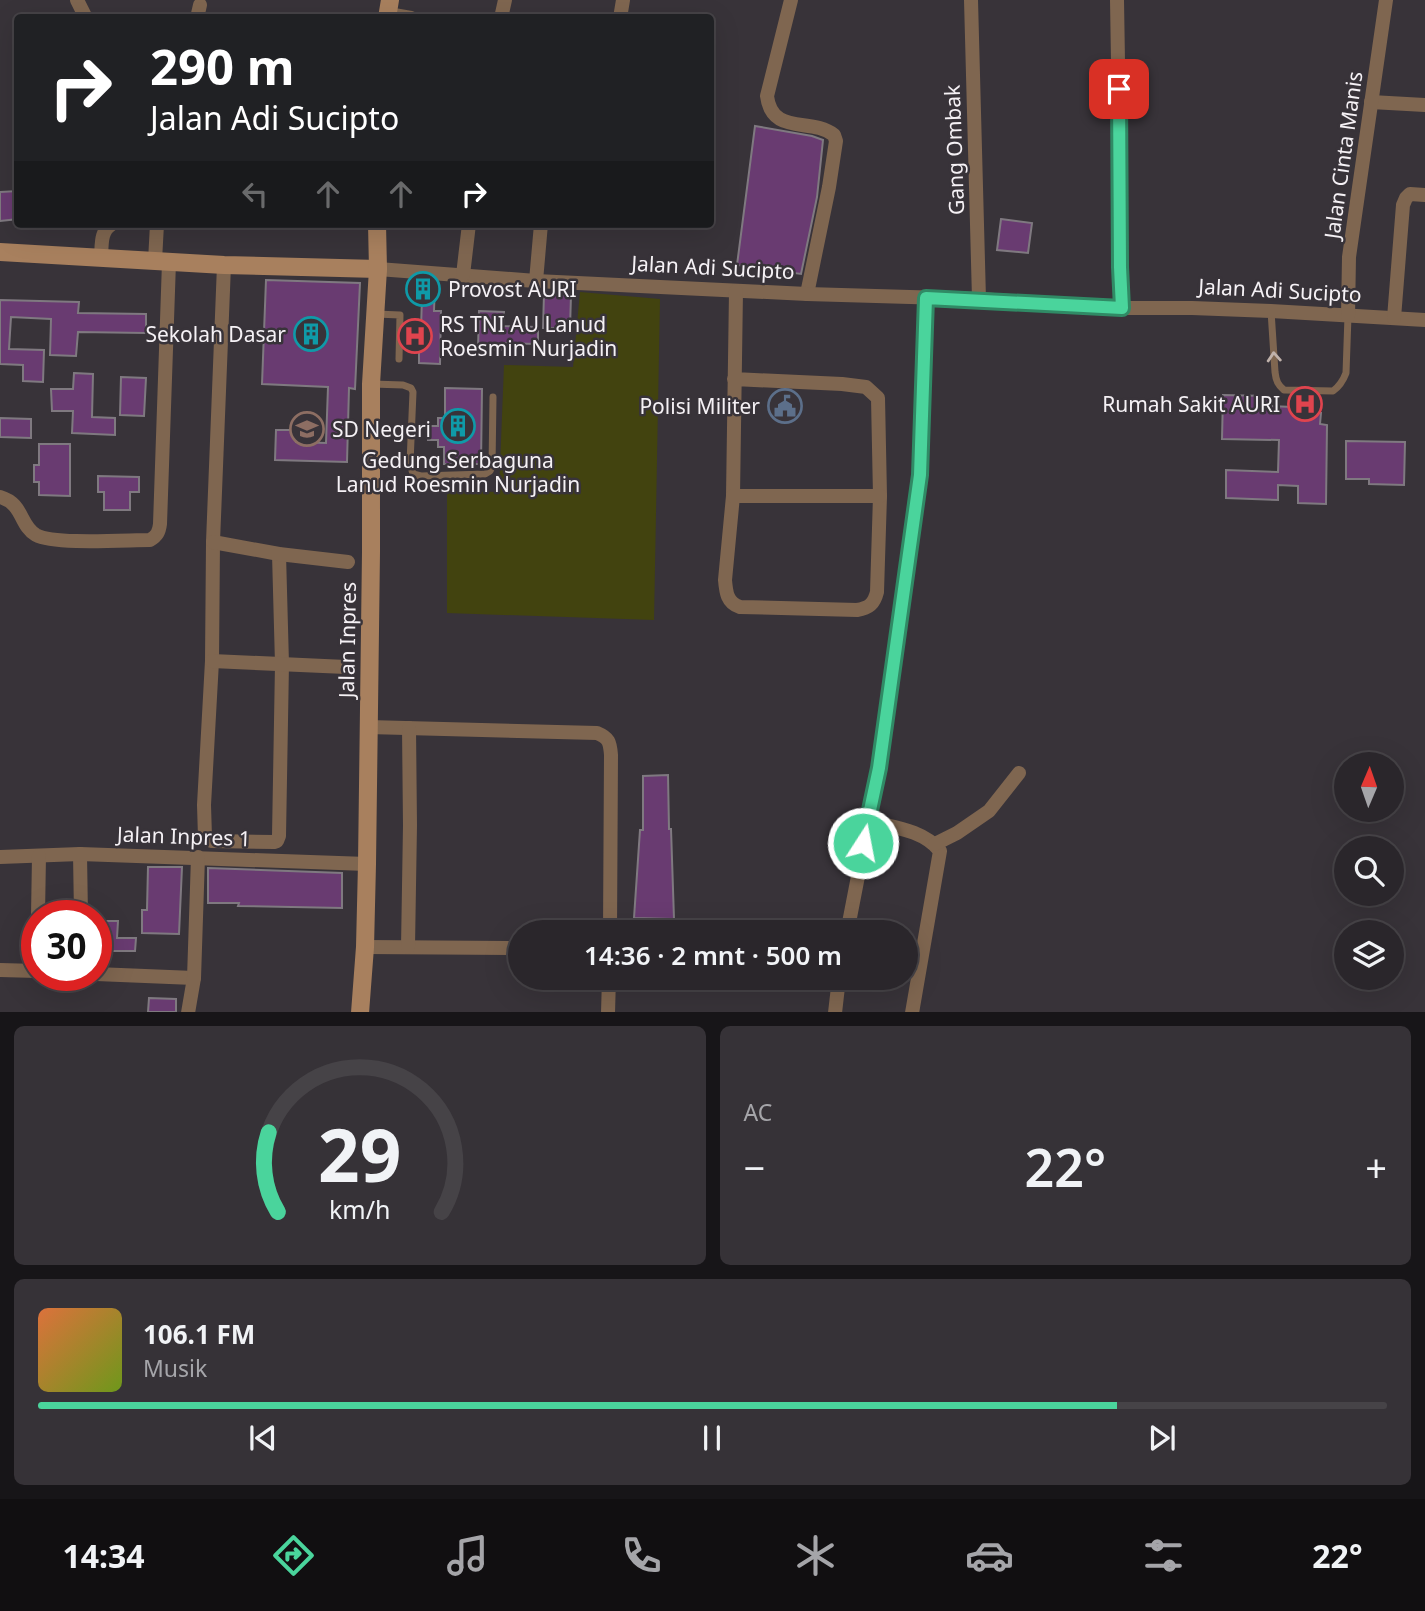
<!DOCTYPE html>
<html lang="id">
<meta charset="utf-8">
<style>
body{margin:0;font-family:"Noto Sans",sans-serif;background:#363237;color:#f1f3f6;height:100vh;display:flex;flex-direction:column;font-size:26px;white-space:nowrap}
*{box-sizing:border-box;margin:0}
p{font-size:23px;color:#a5a5a9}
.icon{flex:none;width:38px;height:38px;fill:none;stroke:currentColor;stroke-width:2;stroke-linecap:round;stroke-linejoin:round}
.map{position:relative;height:1012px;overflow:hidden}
.drawer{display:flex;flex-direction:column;gap:14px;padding:14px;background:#171518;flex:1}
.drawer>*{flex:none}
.top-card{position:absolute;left:14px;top:14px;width:700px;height:214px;border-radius:7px;box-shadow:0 7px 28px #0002,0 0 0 2px #464347;background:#202124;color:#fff;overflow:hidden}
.needle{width:46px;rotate:2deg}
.controls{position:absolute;left:1334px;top:752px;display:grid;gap:14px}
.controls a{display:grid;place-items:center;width:70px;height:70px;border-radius:50%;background:#2a262b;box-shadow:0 7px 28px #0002,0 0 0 2px #464347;font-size:35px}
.speed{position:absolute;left:21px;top:900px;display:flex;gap:14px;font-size:35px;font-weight:700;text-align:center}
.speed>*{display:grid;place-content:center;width:91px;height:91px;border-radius:50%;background:#2a262b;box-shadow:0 7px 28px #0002,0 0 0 2px #464347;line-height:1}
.speed .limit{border:10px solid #d22;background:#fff;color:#111}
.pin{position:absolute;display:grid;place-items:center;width:60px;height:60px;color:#fff;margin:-30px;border-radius:14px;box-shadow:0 4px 10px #0006}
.me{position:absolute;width:77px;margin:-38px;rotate:11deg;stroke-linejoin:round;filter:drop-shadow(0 0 5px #0008)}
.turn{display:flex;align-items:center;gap:24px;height:147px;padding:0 21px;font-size:32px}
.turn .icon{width:91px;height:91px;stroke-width:2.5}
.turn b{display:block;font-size:49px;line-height:60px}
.lanes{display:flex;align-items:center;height:66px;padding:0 21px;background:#0003;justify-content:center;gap:35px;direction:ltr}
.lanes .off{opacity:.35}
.big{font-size:52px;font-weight:600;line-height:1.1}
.drawer .card{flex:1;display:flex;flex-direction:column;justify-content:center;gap:10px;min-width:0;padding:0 24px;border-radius:10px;background:#363237}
.drawer .dial{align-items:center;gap:0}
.dial svg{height:182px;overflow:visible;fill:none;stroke:#464347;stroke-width:7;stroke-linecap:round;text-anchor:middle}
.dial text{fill:#f1f3f6;stroke:none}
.song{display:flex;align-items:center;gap:21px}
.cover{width:84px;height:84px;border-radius:10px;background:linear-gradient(135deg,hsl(20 70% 55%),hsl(80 70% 35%))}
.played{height:7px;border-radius:4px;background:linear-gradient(90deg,#4ad49c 80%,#464347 80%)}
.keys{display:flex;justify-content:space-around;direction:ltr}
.heat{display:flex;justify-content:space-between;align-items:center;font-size:38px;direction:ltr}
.drawer .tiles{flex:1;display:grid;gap:14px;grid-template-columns:1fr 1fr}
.card:last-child{grid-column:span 2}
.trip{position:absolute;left:508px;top:920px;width:410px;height:70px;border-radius:35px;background:#2a262b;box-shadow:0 7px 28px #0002,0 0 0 2px #464347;font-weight:600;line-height:70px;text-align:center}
.tab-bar{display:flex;height:112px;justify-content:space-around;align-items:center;background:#110f11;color:#a5a5a9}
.tab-bar .icon{width:49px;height:49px}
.tab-bar .active{color:#4ad49c}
.tab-bar b{font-size:32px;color:#f1f3f6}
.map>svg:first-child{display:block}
.green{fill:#42430f}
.building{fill:#693b71;stroke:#7f7980;stroke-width:2}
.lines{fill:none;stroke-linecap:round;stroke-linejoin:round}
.lane{stroke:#7f6650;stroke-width:7}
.street{stroke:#7f6650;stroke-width:14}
.secondary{stroke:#a8805e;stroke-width:18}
.oneway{stroke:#c0b2ab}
.route-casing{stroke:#308a65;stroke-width:18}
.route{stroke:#4ad49c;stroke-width:12}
.labels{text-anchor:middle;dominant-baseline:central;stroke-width:5;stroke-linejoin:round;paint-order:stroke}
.street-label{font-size:21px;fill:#f5f1f5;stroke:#383339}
.poi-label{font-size:21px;fill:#f5f1f5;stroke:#383339;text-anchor:start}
</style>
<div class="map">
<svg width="1425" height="1013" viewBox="0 0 1425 1013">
<rect width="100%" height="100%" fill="#383339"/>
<polygon class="green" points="580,292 660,299 654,620 447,613 447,491 499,492 504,365 573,367"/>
<g class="building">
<polygon points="755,126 812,136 823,140 817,197 801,274 737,265"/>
<polygon points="18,191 18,219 0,221 0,192"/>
<polygon points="1001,219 1032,223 1028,253 997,250"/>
<polygon points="266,280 360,283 355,389 349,388 347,462 275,460 276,430 296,430 296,442 326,443 328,387 262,384"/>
<polygon points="411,281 435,283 434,311 441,311 440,364 419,363 419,350 412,349 412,328 421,329 422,297 411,297"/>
<polygon points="544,294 571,295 570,328 543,328"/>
<polygon points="0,300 79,302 78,313 146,314 146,333 78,332 76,356 50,355 51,319 11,317 9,349 44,350 43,382 23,381 23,365 0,364"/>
<polygon points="479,311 504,312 503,326 538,327 538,344 503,343 502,350 478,349"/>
<polygon points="74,373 93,374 92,417 115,418 115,435 72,433 73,411 52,411 51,389 73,389"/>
<polygon points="121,377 146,378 144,416 120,415"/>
<polygon points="445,388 482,389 481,464 444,464 444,447 438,447 438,440 428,440 428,426 438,426 438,418 445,418"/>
<polygon points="1223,395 1268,396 1268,406 1292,407 1292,412 1321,413 1320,424 1327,425 1326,504 1298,503 1298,486 1278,485 1278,500 1226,498 1226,470 1278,472 1279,440 1222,439"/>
<polygon points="0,418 31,419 31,438 0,437"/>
<polygon points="1346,441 1405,442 1404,485 1369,484 1369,479 1346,479"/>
<polygon points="39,444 70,444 70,496 39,495 39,482 34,482 34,465 39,465"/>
<polygon points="98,476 139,477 139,492 130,492 130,510 104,510 104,492 98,492"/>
<polygon points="668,775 669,829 671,829 674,919 634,918 640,830 643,830 643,776"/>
<polygon points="148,867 182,867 179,934 142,933 142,910 147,910"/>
<polygon points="208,868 342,873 342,908 238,906 239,903 208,903"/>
<polygon points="97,921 118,921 117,938 136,938 135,951 96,951"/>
<polygon points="149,998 176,999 176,1012 148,1012"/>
</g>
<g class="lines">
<g class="lane">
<path d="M1271 311 1275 372C1276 381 1278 385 1284 390L1333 391C1340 386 1343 381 1346 373L1348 316"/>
<polyline points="376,314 400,315 399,359"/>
<polyline points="372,384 403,385 411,388 413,392 410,463 413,474 421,476 485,474 490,471 492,467 493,397"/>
</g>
<g class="street">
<polyline points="77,0 86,18"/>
<path d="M791 0 767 96C772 136 811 117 834 135L836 141 829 187 807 294"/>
<polyline points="971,0 979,299"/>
<polyline points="1117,0 1122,308"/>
<polyline points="388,14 411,18"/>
<polyline points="197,18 200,5"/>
<polyline points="501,18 505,0"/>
<polyline points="620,18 623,0"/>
<polyline points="1371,102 1425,105"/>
<path d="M101 257C102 245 100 231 112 224"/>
<polyline points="155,261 157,224"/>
<polyline points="224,265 213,542 212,661 204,805 205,837 211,841 274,842 277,841 279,836 282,664 279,554"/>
<polyline points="378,269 536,281 807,294 979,299 1122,308 1192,308 1271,311 1425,320"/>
<polyline points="463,275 469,224"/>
<polyline points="536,281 541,224"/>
<polyline points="1348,316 1349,257 1386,0"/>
<polyline points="1394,318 1403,205 1406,198 1410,194 1425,195"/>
<path d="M734 379 842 384 866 387 878 398 880 496 877 592C874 604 869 608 857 610L740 607C727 603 726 592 725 580L733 496 736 291"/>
<polyline points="733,496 880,496"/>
<path d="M0 497C24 504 19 525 36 535 54 545 126 540 150 540 157 536 159 532 160 524L169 262"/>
<polyline points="213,542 279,554 348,562"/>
<polyline points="212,661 346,667"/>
<path d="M368 727 597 733C609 738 610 742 611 755L610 933"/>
<path d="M868 821C892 827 924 830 940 851L912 1013"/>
<polyline points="935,844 957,833 989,811 1019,773"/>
<polyline points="80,854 81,915"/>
<polyline points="0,857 80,854 367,864"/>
<polyline points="38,915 39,856"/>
<polyline points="847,933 879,768 920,476 926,298"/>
<polyline points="365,947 520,948"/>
<polyline points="408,947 410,825 409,728"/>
<polyline points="0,970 37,971"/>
<polyline points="96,974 194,978"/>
<polyline points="188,1013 194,978 198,857"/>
<polyline points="608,1013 609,978"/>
<polyline points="835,1013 839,978"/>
</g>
<g class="secondary">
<polyline points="387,18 390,0"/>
<polyline points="0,252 224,265 378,269"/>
<polyline points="360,1013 365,947 367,864 371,552 371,384 378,269 377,224"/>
</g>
</g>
<defs><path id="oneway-chevron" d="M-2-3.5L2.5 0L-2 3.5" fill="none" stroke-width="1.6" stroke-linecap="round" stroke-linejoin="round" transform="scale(1.75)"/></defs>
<use class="oneway" href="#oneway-chevron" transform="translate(1274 357) rotate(-94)"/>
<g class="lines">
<g class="route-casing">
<polyline id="route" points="863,843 879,768 920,475 926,298 1122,308 1120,267 1119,89"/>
</g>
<use href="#route" class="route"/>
</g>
<defs>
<g id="building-ring" transform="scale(1.75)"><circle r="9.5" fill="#383339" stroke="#0f9aa8" stroke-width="1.5"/><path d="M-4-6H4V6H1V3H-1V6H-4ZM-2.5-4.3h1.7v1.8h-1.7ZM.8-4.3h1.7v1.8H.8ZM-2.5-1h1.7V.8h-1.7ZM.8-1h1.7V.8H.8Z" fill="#0f9aa8"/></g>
<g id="hospital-ring" transform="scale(1.75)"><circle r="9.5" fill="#383339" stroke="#e0444e" stroke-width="1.5"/><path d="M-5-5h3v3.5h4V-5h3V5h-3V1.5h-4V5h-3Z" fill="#e0444e"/></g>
<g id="civic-ring" transform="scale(1.75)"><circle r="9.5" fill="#383339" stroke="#5c6f8a" stroke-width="1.5"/><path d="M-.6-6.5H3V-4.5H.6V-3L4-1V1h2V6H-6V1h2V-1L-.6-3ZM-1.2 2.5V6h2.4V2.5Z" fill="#5c6f8a"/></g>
<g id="school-ring" transform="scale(1.75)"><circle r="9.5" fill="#383339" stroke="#8d6e63" stroke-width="1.5"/><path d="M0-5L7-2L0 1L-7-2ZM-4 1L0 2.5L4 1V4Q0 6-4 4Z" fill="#8d6e63"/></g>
</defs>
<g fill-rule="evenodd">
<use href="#building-ring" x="423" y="289"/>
<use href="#building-ring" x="311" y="334"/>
<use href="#hospital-ring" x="415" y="336"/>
<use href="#hospital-ring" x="1305" y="404"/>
<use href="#civic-ring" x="785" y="406"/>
<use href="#building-ring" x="458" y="426"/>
<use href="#school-ring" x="307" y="429"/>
</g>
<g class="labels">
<g class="street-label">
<text transform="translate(954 150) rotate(-92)">Gang Ombak</text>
<text transform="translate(1343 155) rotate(-82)">Jalan Cinta Manis</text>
<text transform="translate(713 267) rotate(3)">Jalan Adi Sucipto</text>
<text transform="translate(1280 290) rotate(3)">Jalan Adi Sucipto</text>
<text transform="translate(347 640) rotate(-89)">Jalan Inpres</text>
<text transform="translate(184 836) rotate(2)">Jalan Inpres 1</text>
</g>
<g class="poi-label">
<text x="448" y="289">Provost AURI</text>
<text x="440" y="324">RS TNI AU Lanud<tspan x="440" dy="24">Roesmin Nurjadin</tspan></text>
<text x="286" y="334" text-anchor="end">Sekolah Dasar</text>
<text x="1280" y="404" text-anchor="end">Rumah Sakit AURI</text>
<text x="760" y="406" text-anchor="end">Polisi Militer</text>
<text x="332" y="429">SD Negeri</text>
<text x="458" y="460" text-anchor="middle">Gedung Serbaguna<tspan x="458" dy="24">Lanud Roesmin Nurjadin</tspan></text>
</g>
</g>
</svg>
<div class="controls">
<a><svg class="needle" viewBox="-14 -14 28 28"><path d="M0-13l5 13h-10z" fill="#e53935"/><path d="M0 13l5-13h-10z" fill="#a5a5a9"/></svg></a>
<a><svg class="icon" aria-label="search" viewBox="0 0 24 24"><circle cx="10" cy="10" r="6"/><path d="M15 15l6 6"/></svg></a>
<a><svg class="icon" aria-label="layers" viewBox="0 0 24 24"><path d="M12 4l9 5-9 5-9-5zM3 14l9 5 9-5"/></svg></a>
</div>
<div class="speed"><div class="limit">30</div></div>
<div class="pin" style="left:1119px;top:89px;background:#d93025"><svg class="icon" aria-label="arrive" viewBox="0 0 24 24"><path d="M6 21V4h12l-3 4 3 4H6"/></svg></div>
<svg class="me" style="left:863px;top:843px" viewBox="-20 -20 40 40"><circle r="17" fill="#4ad49c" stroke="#fff" stroke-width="3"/><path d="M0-11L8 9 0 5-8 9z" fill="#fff"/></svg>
<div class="trip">14:36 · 2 mnt · 500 m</div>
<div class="top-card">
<div class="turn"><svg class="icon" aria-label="right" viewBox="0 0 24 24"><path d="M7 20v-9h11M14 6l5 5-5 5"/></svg><div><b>290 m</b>Jalan Adi Sucipto</div></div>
<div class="lanes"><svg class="icon off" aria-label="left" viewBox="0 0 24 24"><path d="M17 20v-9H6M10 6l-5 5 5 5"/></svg><svg class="icon off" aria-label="ahead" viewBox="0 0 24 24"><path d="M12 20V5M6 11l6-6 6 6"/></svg><svg class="icon off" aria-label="ahead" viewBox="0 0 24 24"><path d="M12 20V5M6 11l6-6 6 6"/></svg><svg class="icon" aria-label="right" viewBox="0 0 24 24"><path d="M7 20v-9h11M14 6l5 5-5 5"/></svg></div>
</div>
</div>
<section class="drawer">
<div class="tiles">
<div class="card dial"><svg viewBox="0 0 100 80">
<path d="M14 69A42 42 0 1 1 86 69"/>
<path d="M14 69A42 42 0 0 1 10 34" stroke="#4ad49c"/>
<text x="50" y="56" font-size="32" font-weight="700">29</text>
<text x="50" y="72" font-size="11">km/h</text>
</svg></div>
<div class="card"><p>AC</p>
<div class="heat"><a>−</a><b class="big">22°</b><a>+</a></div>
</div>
<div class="card">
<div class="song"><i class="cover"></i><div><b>106.1 FM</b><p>Musik</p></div></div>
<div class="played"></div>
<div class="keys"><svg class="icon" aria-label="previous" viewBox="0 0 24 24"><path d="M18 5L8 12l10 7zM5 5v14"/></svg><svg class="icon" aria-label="pause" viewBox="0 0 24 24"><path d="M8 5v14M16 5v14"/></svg><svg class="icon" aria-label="next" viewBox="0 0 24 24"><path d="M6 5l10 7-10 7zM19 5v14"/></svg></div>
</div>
</div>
</section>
<nav class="tab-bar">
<b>14:34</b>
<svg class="icon active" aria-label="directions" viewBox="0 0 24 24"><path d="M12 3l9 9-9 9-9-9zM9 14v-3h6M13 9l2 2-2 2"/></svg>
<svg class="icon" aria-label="music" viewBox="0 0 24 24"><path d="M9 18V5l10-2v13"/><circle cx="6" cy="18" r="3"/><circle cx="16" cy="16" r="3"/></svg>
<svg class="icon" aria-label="phone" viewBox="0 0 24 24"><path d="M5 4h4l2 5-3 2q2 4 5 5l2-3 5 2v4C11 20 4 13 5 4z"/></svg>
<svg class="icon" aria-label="climate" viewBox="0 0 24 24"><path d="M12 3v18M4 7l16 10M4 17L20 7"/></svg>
<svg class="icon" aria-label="car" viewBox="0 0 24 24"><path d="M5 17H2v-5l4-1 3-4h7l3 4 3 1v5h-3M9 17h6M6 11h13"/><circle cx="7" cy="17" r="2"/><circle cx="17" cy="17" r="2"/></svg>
<svg class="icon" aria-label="filters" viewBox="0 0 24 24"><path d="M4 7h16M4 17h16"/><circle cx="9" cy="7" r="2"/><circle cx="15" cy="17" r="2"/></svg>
<b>22°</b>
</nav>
